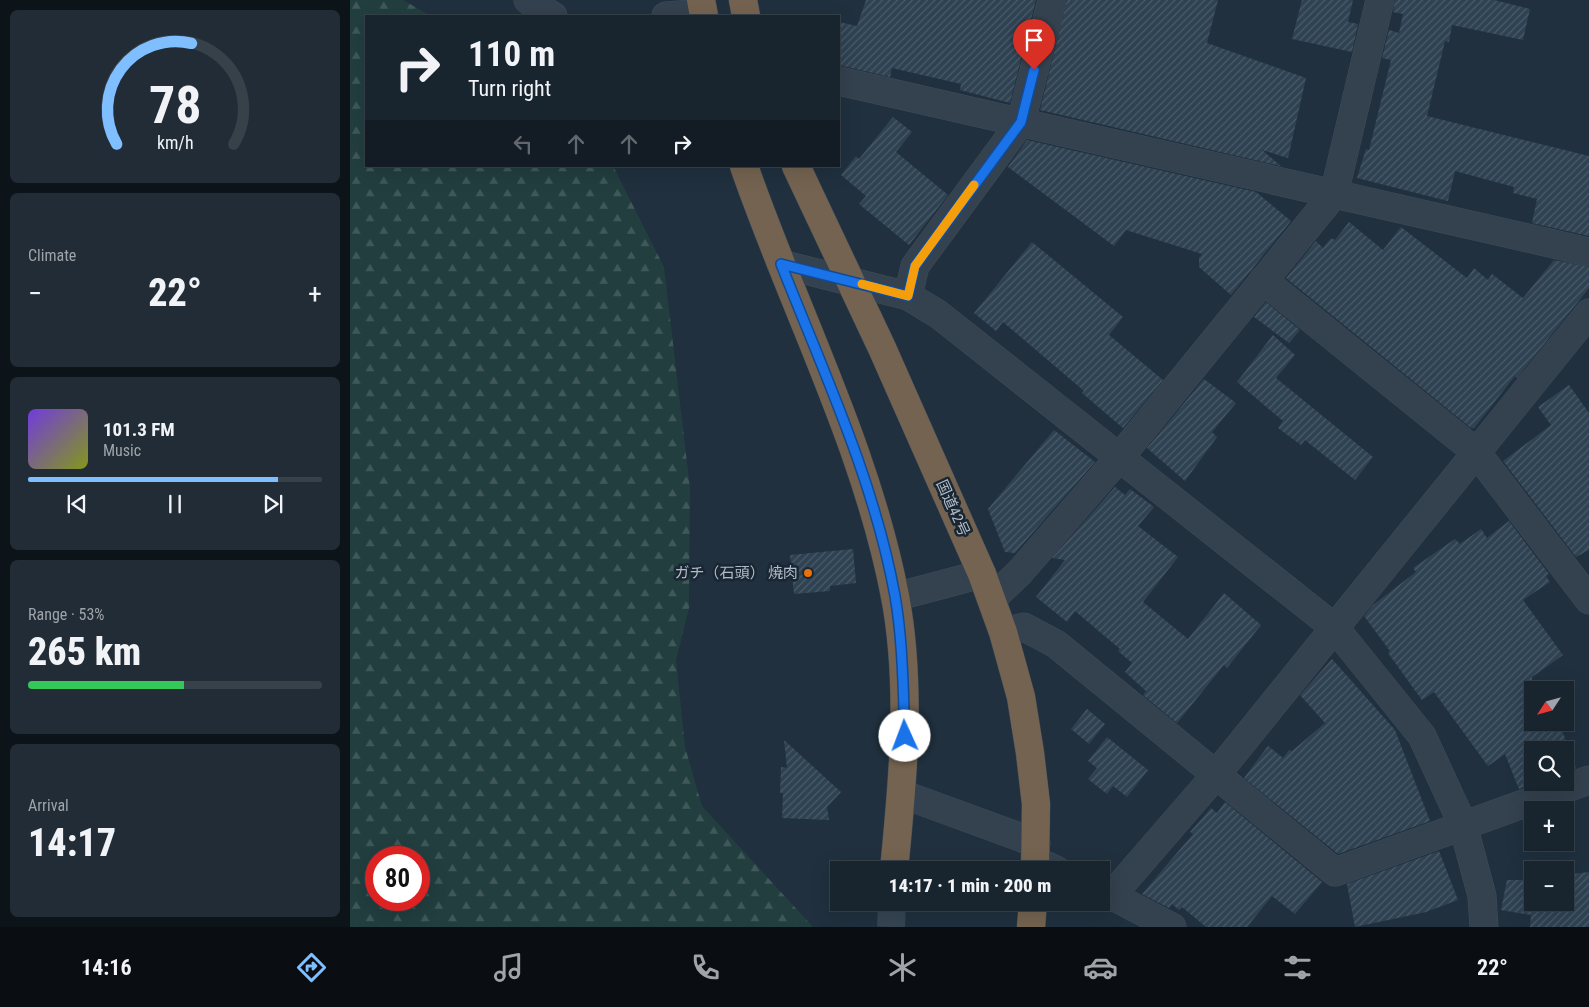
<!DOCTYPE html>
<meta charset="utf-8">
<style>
body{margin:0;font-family:"Roboto Condensed","Noto Sans JP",sans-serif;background:#212c36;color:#f1f3f6;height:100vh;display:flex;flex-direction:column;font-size:19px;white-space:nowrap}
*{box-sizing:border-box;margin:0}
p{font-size:16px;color:#9fa4aa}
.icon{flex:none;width:28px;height:28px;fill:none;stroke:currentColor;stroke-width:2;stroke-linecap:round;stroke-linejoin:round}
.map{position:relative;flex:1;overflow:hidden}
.drawer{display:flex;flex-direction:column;gap:10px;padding:10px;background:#0d1419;width:350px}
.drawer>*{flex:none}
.guide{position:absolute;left:15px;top:15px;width:475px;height:152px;border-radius:0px;box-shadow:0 5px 20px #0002,0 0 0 1px #36414a;background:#18242e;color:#f1f3f6;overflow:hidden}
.needle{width:32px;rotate:234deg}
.fabs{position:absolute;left:1174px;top:681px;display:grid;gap:10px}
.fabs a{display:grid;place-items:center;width:50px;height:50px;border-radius:0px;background:#18242e;box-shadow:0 5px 20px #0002,0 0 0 1px #36414a;font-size:25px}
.speed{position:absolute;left:15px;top:846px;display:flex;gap:10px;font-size:25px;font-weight:700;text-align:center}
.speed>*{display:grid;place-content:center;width:65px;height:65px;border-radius:50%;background:#18242e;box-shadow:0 5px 20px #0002,0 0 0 1px #36414a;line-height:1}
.speed .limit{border:8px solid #d22;background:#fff;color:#111}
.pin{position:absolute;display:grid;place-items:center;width:42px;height:42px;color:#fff;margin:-51px -21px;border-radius:50% 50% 50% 0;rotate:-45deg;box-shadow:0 0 5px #0007}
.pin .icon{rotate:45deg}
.me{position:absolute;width:55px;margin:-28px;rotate:358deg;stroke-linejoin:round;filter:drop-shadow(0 0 4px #0008)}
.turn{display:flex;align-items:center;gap:18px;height:105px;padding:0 20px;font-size:22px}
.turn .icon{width:65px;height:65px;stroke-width:2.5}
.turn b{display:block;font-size:35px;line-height:42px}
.lanes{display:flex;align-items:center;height:48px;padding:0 20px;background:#0003;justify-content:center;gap:25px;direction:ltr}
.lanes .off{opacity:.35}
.big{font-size:38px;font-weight:800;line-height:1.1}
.drawer .widget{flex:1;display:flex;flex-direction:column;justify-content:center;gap:8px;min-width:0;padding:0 18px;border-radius:8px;background:#212c36}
.drawer .dial{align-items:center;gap:0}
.dial svg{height:130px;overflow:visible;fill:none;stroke:#36414a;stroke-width:7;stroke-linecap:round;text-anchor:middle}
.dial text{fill:#f1f3f6;stroke:none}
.song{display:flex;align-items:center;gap:15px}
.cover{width:60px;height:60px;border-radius:8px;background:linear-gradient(135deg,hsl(260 70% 55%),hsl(70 70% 35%))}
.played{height:5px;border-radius:2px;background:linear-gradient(90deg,#7fbeff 85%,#36414a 85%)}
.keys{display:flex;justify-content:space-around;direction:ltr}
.heat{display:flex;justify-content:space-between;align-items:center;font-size:28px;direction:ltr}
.charge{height:8px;border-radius:4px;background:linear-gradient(90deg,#34c759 53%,#36414a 0)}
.trip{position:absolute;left:480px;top:861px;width:280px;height:50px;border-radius:0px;background:#18242e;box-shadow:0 5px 20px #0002,0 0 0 1px #36414a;font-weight:800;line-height:50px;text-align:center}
.menu{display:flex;height:80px;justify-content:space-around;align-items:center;background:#0a0e12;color:#9fa4aa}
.menu .icon{width:35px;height:35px}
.menu .selected{color:#7fbeff}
.menu b{font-size:22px;color:#f1f3f6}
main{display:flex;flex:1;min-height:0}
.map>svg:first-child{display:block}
.forest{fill:url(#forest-firs);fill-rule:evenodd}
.building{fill:url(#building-hatch)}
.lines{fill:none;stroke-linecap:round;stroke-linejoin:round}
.highway-tunnel{stroke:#364553;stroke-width:28;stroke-dasharray:28 14;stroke-linecap:butt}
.street-casing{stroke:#414d59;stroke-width:29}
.highway-casing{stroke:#404c58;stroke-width:29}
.street{stroke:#34414e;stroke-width:28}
.highway{stroke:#746350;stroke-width:28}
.route-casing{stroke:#114b97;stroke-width:12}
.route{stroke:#1a73e8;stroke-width:9}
.slow{stroke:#f59e0b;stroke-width:9}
.food-dot{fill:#e8710a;stroke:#1a2632;stroke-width:2}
.labels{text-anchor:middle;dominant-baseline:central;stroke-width:5;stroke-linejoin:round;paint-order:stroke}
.street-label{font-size:15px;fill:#b0bcc9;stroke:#1a2632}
.poi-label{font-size:15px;fill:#b0bcc9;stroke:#1a2632;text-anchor:end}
</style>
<main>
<section class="drawer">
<div class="widget dial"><svg viewBox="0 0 100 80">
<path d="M14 69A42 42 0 1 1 86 69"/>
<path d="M14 69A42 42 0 0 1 60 7" stroke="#7fbeff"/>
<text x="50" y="56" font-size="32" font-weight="700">78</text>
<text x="50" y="72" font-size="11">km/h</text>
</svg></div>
<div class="widget"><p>Climate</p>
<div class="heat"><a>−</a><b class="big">22°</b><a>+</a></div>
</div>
<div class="widget">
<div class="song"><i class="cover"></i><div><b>101.3 FM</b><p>Music</p></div></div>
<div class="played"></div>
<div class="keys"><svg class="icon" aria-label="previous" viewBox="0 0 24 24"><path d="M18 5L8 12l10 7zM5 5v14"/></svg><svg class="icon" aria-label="pause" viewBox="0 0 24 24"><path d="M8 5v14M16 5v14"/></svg><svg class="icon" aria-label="next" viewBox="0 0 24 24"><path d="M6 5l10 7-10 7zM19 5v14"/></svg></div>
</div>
<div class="widget"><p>Range · 53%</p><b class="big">265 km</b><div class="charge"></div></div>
<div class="widget"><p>Arrival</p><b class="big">14:17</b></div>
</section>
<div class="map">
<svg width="1239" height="927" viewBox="0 0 1239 927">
<defs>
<pattern id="forest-firs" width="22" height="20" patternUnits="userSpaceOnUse" patternTransform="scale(1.25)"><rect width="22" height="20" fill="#223e3f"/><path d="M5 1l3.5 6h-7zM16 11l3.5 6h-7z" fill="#405859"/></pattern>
<pattern id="building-hatch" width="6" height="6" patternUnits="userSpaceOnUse" patternTransform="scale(1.25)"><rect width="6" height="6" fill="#2f4252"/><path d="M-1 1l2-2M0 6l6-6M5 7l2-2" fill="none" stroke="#4b5b6a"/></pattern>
</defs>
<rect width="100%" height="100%" fill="#20303e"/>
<path class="forest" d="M0 0H53L81 16H16V166H263L314 267 340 488 339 608 326 660 335 747 352 806 463 927H0ZM26 858H69V900H26Z"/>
<g class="building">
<polygon points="516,0 686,0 660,103 610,90 611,84 542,68 540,77 489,65 489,22 507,26"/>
<polygon points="717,0 868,0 857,43 956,78 938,158 912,150 931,166 690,110"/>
<polygon points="952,0 1003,0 998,22 1008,24 1002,52 942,39"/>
<polygon points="1045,0 1144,0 1180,9 1173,40 1102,25 1099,42 1095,41 1077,116 1239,156 1239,236 1182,223 1187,199 1163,193 1164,187 1105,171 1098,201 1007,178 1016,149 1019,150 1041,60 1032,58 1039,30 1049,33 1053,14 1043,12"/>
<polygon points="543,117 562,132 546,152 598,195 559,245 509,204 516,196 491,175 506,156 509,159"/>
<polygon points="677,140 906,192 941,221 881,295 849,267 849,258 852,254 776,230 764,246 658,167"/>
<polygon points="999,222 1033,250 1051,227 1117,278 1124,268 1138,280 1142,274 1173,298 1204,260 1239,267 1239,288 1167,378 1165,376 1124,428 1121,428 936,278 966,241 973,248 981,238 985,240"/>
<polygon points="682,242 773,317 759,335 813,380 773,428 732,393 734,391 653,322 646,331 624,313"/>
<polygon points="916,302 950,330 939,343 904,317"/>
<polygon points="923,335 945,355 926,378 1023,457 1005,480 955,440 951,445 928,428 933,421 887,382"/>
<polygon points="854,379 886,403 862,432 867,437 835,481 797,448"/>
<polygon points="1219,385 1239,413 1239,550 1226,557 1153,461 1201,425 1188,407"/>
<polygon points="704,430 745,462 665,553 655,552 638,509"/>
<polygon points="765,487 775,495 780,489 804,507 788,526 828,557 793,602 838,639 874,593 911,625 877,668 874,665 827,723 793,695 796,691 775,672 782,663 768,651 770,649 725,611 717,622 686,597 715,560 702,558"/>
<polygon points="1159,521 1199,574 1196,576 1200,582 1173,600 1213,655 1182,677 1182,722 1209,722 1226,768 1215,772 1215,750 1182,750 1182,782 1186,782 1169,789 1155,754 1138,766 1084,692 1072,700 1038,653 1040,651 1014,616 1023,605 1066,572 1063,568 1105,539 1110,544 1131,529 1137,538"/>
<polygon points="503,549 506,583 480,586 480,591 444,594 440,555"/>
<polygon points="982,659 1045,730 1080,821 988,854 894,778 918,746 933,758 939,750 942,751 975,723 950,695"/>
<polygon points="737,709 755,724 739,744 721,729"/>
<polygon points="757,737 798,770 777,797 763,786 757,794 738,779 747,768 738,761"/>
<polygon points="434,740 491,792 477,807 479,820 432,818 433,793 430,793 431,767 437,768"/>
<polygon points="875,802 972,882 945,914 922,896 897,927 856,927 832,907 829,910 822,904 819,908 792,894 843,834 840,832 861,808 867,813"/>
<polygon points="1089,851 1108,900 1076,912 1005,927 997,884"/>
<polygon points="1239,872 1239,927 1180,927 1181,915 1151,910 1157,880 1182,880 1182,902 1215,902 1215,875"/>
</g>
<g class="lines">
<polyline class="highway-tunnel" points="541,927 542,902"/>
<g class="street-casing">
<g id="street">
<polyline points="178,0 203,16"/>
<polyline points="316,16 353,13"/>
<polyline points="489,81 1239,252"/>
<polyline points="431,264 558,296 588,314 985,628 1072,736 1113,825 1132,896 1134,927"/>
<polyline points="913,280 1126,452 1239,600"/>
<polyline points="558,296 565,266 671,122 702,0"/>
<polyline points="545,597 632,574"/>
<polyline points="642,599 670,572 769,458 984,194 1030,0"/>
<polyline points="653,632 674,627 706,644 985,872 1239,780"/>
<polyline points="552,794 686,843"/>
<polyline points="686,861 706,870"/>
<polyline points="751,890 822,927"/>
<polyline points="762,895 865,776 1239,313"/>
</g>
</g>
<g class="highway-casing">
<g id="highway">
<polyline points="351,0 354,16"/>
<polyline points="393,0 396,16"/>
<path d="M394 166C444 310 516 446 545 596 562 686 553 780 544 870"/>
<polyline points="446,166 532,348 632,574 653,632 671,697 680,753 686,804 685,870"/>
<polyline points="681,927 683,902"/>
</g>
</g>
<use href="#street" class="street"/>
<use href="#highway" class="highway"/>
</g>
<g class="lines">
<g class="route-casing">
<path id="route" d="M555 736C553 690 553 642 545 596 524 480 474 373 431 264L558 296 565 266 671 122 684 70"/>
</g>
<use href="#route" class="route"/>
<polyline class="slow" points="512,284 558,296 565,266 624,185"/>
</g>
<circle class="food-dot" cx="458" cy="573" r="5"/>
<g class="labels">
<g class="street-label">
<text transform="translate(603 508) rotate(66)">国道42号</text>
</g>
<g class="poi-label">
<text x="448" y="573">ガチ（石頭） 焼肉</text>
</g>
</g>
</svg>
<div class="fabs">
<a><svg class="needle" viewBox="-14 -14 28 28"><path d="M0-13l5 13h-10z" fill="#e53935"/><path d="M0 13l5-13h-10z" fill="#9fa4aa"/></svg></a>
<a><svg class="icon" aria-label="search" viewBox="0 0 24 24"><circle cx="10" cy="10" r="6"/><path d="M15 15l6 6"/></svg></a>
<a>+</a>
<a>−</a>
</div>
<div class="speed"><div class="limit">80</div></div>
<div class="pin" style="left:684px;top:70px;background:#d93025"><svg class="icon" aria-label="arrive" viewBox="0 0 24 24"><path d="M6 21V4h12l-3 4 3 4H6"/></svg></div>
<svg class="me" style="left:555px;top:736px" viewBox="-20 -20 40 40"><circle r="19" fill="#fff"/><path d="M0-13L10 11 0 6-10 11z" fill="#1a73e8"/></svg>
<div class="trip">14:17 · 1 min · 200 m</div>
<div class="guide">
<div class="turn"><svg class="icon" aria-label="right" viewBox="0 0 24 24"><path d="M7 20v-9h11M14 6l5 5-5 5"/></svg><div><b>110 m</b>Turn right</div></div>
<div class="lanes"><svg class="icon off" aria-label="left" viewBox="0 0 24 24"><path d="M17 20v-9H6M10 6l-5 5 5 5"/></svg><svg class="icon off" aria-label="ahead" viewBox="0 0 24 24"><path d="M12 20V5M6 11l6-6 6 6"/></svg><svg class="icon off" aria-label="ahead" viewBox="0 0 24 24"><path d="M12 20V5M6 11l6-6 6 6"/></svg><svg class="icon" aria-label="right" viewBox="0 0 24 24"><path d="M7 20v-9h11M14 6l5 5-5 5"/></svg></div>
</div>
</div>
</main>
<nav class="menu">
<b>14:16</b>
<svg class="icon selected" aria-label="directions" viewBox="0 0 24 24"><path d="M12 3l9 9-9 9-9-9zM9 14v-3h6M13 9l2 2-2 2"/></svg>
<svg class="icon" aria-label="music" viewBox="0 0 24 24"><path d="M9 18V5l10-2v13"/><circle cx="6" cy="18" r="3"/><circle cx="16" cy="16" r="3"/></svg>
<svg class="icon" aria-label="phone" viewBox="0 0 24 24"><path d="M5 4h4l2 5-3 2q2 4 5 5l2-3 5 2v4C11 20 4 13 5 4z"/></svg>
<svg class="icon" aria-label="climate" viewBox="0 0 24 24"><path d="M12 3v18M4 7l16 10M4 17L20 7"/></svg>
<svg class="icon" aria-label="car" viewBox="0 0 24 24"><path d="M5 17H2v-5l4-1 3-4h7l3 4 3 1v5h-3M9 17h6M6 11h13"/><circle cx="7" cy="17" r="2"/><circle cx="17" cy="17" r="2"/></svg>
<svg class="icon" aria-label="filters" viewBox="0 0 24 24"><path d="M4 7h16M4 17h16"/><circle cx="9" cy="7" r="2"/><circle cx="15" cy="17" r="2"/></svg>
<b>22°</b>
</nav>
